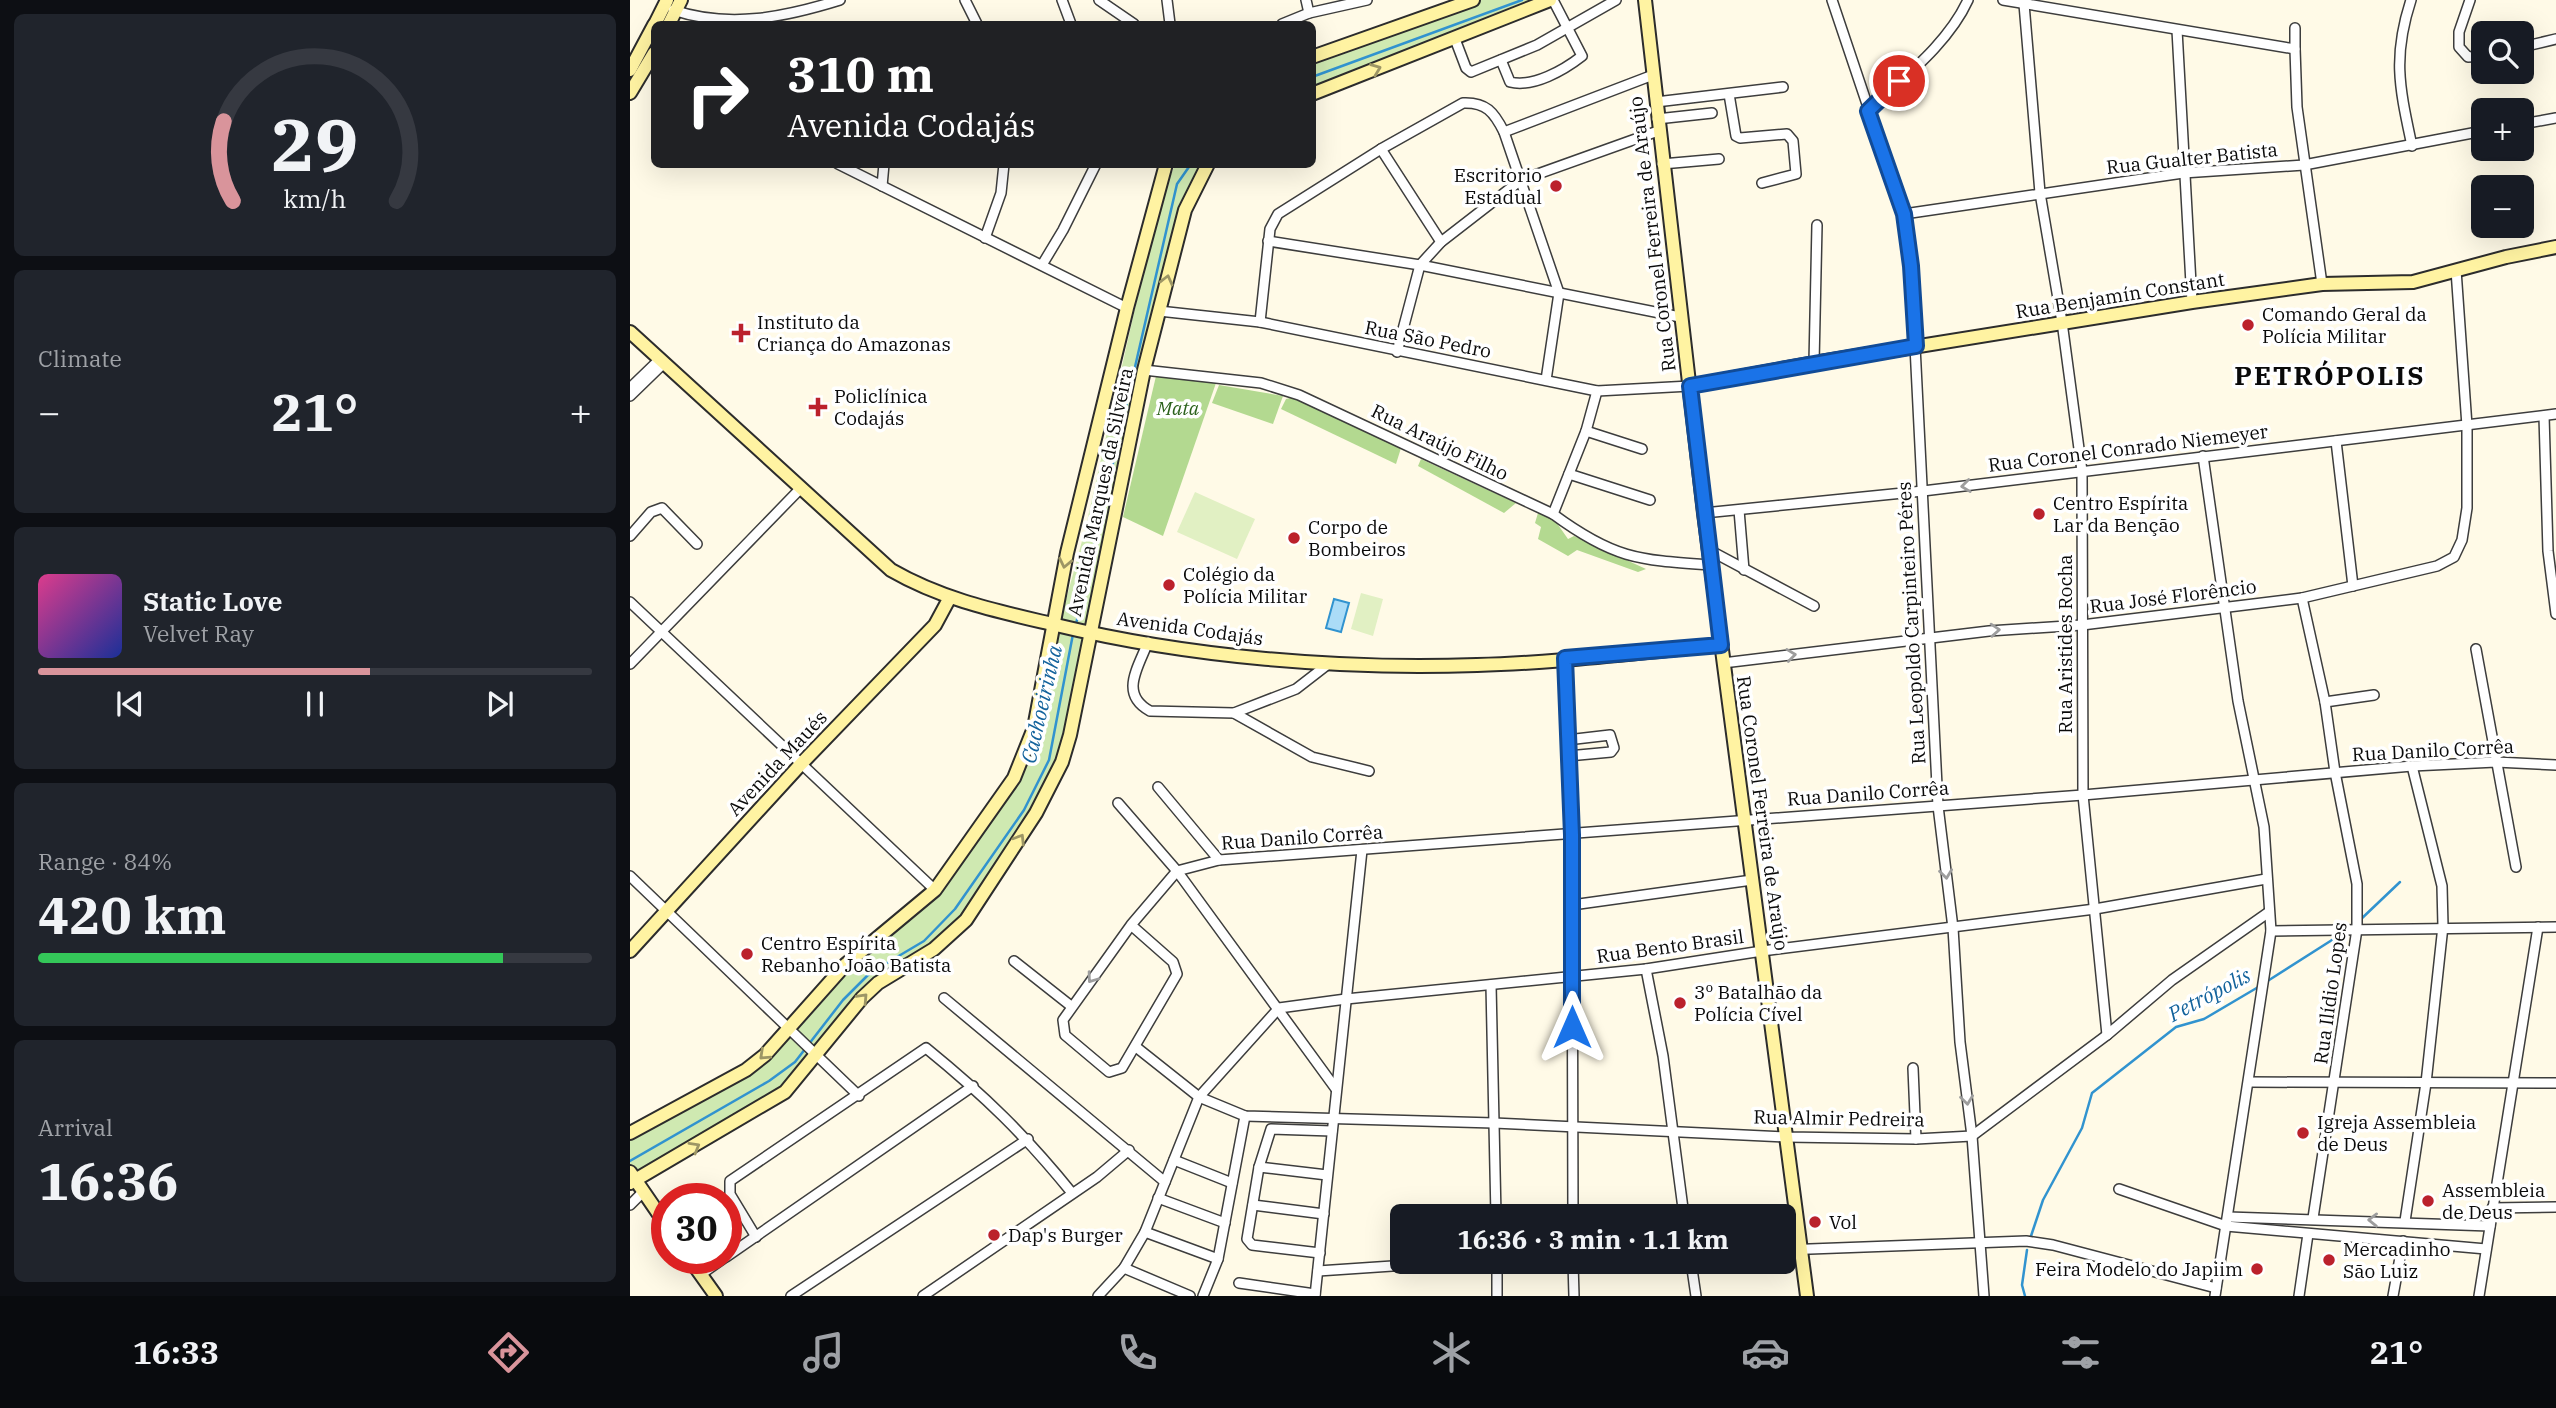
<!DOCTYPE html>
<meta charset="utf-8">
<style>
body{margin:0;font-family:"IBM Plex Serif",serif;background:#20242c;color:#f1f3f6;height:100vh;display:flex;flex-direction:column;font-size:26px;white-space:nowrap}
*{box-sizing:border-box;margin:0}
p{font-size:23px;color:#9ea1a6}
.icon{flex:none;width:38px;height:38px;fill:none;stroke:currentColor;stroke-width:2;stroke-linecap:round;stroke-linejoin:round}
.map{position:relative;flex:1;overflow:hidden}
.drawer{display:flex;flex-direction:column;gap:14px;padding:14px;background:#0d0f14;width:630px}
.drawer>*{flex:none}
.guide{position:absolute;left:21px;top:21px;width:665px;height:147px;border-radius:10px;box-shadow:0 7px 28px #0002;background:#202124;color:#fff;overflow:hidden}
.tools{position:absolute;left:1841px;top:21px;display:grid;gap:14px}
.tools a{display:grid;place-items:center;width:63px;height:63px;border-radius:10px;background:#171b24;box-shadow:0 7px 28px #0002;font-size:35px}
.speed{position:absolute;left:21px;top:1183px;display:flex;gap:14px;font-size:35px;font-weight:700;text-align:center}
.speed>*{display:grid;place-content:center;width:91px;height:91px;border-radius:50%;background:#171b24;box-shadow:0 7px 28px #0002;line-height:1}
.speed .limit{border:10px solid #d22;background:#fff;color:#111}
.pin{position:absolute;display:grid;place-items:center;width:60px;height:60px;color:#fff;margin:-30px;border:4px solid #fff;border-radius:50%;box-shadow:0 2px 7px #0007}
.me{position:absolute;width:77px;margin:-38px;rotate:0deg;stroke-linejoin:round;filter:drop-shadow(0 0 5px #0008)}
.turn{display:flex;align-items:center;gap:24px;height:147px;padding:0 21px;font-size:32px}
.turn .icon{width:91px;height:91px;stroke-width:2.5}
.turn b{display:block;font-size:49px;line-height:60px}
.big{font-size:52px;font-weight:700;line-height:1.1}
.drawer .tile{flex:1;display:flex;flex-direction:column;justify-content:center;gap:10px;min-width:0;padding:0 24px;border-radius:10px;background:#20242c}
.drawer .dial{align-items:center;gap:0}
.dial svg{height:182px;overflow:visible;fill:none;stroke:#363941;stroke-width:7;stroke-linecap:round;text-anchor:middle}
.dial text{fill:#f1f3f6;stroke:none}
.song{display:flex;align-items:center;gap:21px}
.cover{width:84px;height:84px;border-radius:10px;background:linear-gradient(135deg,hsl(330 70% 55%),hsl(230 70% 35%))}
.played{height:7px;border-radius:4px;background:linear-gradient(90deg,#d9949b 60%,#363941 60%)}
.keys{display:flex;justify-content:space-around;direction:ltr}
.heat{display:flex;justify-content:space-between;align-items:center;font-size:38px;direction:ltr}
.charge{height:10px;border-radius:5px;background:linear-gradient(90deg,#34c759 84%,#363941 0)}
.trip{position:absolute;left:760px;top:1204px;width:406px;height:70px;border-radius:10px;background:#171b24;box-shadow:0 7px 28px #0002;font-weight:700;line-height:70px;text-align:center}
.tabs{display:flex;height:112px;justify-content:space-around;align-items:center;background:#090b0e;color:#9ea1a6}
.tabs .icon{width:49px;height:49px}
.tabs .current{color:#d9949b}
.tabs b{font-size:32px;color:#f1f3f6}
main{display:flex;flex:1;min-height:0}
.map>svg:first-child{display:block}
.green{fill:#cfe9b1}
.forest{fill:#b3d990}
.pitch{fill:#e1f0c3}
.water{fill:#abdcf7;stroke:#3193cf;stroke-width:2}
.lines{fill:none;stroke-linecap:round;stroke-linejoin:round}
.stream{stroke:#3193cf;stroke-width:2.5}
.street-casing{stroke:#3d3d3d;stroke-width:12}
.secondary-casing{stroke:#2c2c2c;stroke-width:16}
.street{stroke:#fff;stroke-width:9}
.secondary{stroke:#fff3a2;stroke-width:12}
.oneway{stroke:#9d9665}
.oneway2{stroke:#9d9d9d}
.route-casing{stroke:#114b97;stroke-width:18}
.route{stroke:#1a73e8;stroke-width:12}
.poi-dot{fill:#bb212c;stroke:#fff;stroke-width:2.5}
.labels{text-anchor:middle;dominant-baseline:central;stroke-width:7;stroke-linejoin:round;paint-order:stroke}
.street-label{font-size:19px;fill:#0a0a0a;stroke:#fff}
.poi-label{font-size:19px;fill:#0a0a0a;stroke:#fff;text-anchor:start}
.park-label{font-size:19px;font-style:italic;fill:#2b611b;stroke:#fff}
.water-label{font-size:21px;font-style:italic;fill:#13639c;stroke:#fff}
.district-label{font-size:26px;font-weight:bold;letter-spacing:2px;fill:#0a0a0a;stroke:#fff}
</style>
<main>
<section class="drawer">
<div class="tile dial"><svg viewBox="0 0 100 80">
<path d="M14 69A42 42 0 1 1 86 69"/>
<path d="M14 69A42 42 0 0 1 10 34" stroke="#d9949b"/>
<text x="50" y="56" font-size="32" font-weight="700">29</text>
<text x="50" y="72" font-size="11">km/h</text>
</svg></div>
<div class="tile"><p>Climate</p>
<div class="heat"><a>−</a><b class="big">21°</b><a>+</a></div>
</div>
<div class="tile">
<div class="song"><i class="cover"></i><div><b>Static Love</b><p>Velvet Ray</p></div></div>
<div class="played"></div>
<div class="keys"><svg class="icon" aria-label="previous" viewBox="0 0 24 24"><path d="M18 5L8 12l10 7zM5 5v14"/></svg><svg class="icon" aria-label="pause" viewBox="0 0 24 24"><path d="M8 5v14M16 5v14"/></svg><svg class="icon" aria-label="next" viewBox="0 0 24 24"><path d="M6 5l10 7-10 7zM19 5v14"/></svg></div>
</div>
<div class="tile"><p>Range · 84%</p><b class="big">420 km</b><div class="charge"></div></div>
<div class="tile"><p>Arrival</p><b class="big">16:36</b></div>
</section>
<div class="map">
<svg width="1926" height="1296" viewBox="0 0 1926 1296">
<rect width="100%" height="100%" fill="#fffae7"/>
<g class="green">
<polygon points="851,0 910,0 683,87 683,60"/>
<polygon points="545,165 574,165 555,204 431,761 399,818 333,916 296,948 253,974 146,1092 0,1174 0,1138 109,1078 199,985 241,947 285,917 318,883 392,777 411,718 427,633 455,530 529,202"/>
</g>
<g class="forest">
<polygon points="526,376 586,383 533,536 493,517"/>
<polygon points="589,385 653,396 643,424 582,403"/>
<polygon points="664,397 771,448 766,464 651,409 656,399"/>
<polygon points="791,459 886,503 874,513 788,466"/>
<polygon points="908,513 924,519 938,539 944,536 1016,569 1008,572 947,550 938,556 908,539 911,527 905,523"/>
</g>
<g class="pitch">
<polygon points="565,492 625,519 607,559 547,532"/>
<polygon points="731,593 753,599 743,636 721,629"/>
</g>
<polygon class="water" points="704,599 719,603 711,632 696,628"/>
<g class="lines">
<g class="stream">
<polyline points="682,77 892,0"/>
<polyline points="446,624 547,184 561,164"/>
<polyline points="1729,921 1770,882"/>
<polyline points="1636,982 1713,933"/>
<polyline points="0,1161 139,1081 165,1062 213,1000 240,973 294,941 325,909 394,810 419,760 443,634"/>
<polyline points="1401,1236 1413,1200 1452,1128 1462,1093 1546,1027 1574,1019 1630,986"/>
<polyline points="1395,1296 1392,1285 1397,1250"/>
</g>
<g class="street-casing">
<g id="street">
<polyline points="335,0 347,24"/>
<polyline points="432,0 441,24"/>
<polyline points="469,0 504,24"/>
<polyline points="537,0 540,24"/>
<polyline points="676,0 679,13"/>
<polyline points="1202,0 1274,214 1281,266 1308,806 1323,928 1330,1042 1342,1136 1354,1296"/>
<polyline points="1373,0 1665,49 1665,28"/>
<path d="M1781 0C1762 58 1770 89 1782 146"/>
<polyline points="1840,0 1829,32 1829,47 1838,57 1853,56"/>
<polyline points="1394,4 1410,193 1432,322 1452,471 1453,795 1477,1035"/>
<path d="M43 10C100 29 155 17 210 0"/>
<polyline points="652,24 679,13 737,0"/>
<polyline points="1547,30 1562,302"/>
<polyline points="825,39 836,68 841,72 907,45 986,0"/>
<polyline points="1892,47 1926,39"/>
<polyline points="1665,49 1667,107 1692,284"/>
<path d="M871 60 880 82C903 88 934 70 952 56L923 0"/>
<polyline points="1099,94 1106,136 1110,138 1157,134 1163,141 1166,174 1132,183"/>
<polyline points="1026,102 1153,87"/>
<path d="M1238 111C1273 78 1318 44 1338 0"/>
<polyline points="1027,119 1082,113"/>
<polyline points="1892,124 1926,118"/>
<polyline points="874,132 1023,75"/>
<polyline points="751,149 811,242"/>
<polyline points="208,164 497,308"/>
<polyline points="1032,164 1089,159"/>
<polyline points="252,186 254,164"/>
<polyline points="1274,214 1553,173 1674,165 1853,131"/>
<polyline points="355,238 371,193 374,164"/>
<polyline points="638,241 790,265 1050,317"/>
<polyline points="412,265 433,230 466,164"/>
<polyline points="529,311 630,322 967,391 1060,386"/>
<path d="M630 322 640 229 648 214 751 149 833 103C856 102 864 112 874 132L929 293 916 380"/>
<polyline points="767,352 790,265 811,242 891,180 1028,131"/>
<polyline points="1184,363 1187,225"/>
<path d="M514 370 631 383 669 395 923 514C984 559 1008 560 1081 565"/>
<polyline points="0,388 29,360"/>
<polyline points="0,396 33,364"/>
<polyline points="1914,416 1918,551 1926,614"/>
<polyline points="956,431 1012,449"/>
<polyline points="1706,441 1723,586"/>
<polyline points="1573,456 1608,701 1634,827 1641,931 1585,1296"/>
<polyline points="939,474 1020,500"/>
<polyline points="1109,510 1114,570"/>
<polyline points="1074,513 1293,491 1926,414"/>
<polyline points="923,514 956,431 967,391"/>
<polyline points="0,536 21,512 32,508 67,544"/>
<polyline points="1079,550 1184,606"/>
<polyline points="1672,598 1695,702 1705,772 1727,884 1727,929 1683,1218"/>
<polyline points="0,602 305,890"/>
<path d="M518 642C508 668 489 694 520 711L604 713 666 689 697 665"/>
<polyline points="1846,649 1886,867"/>
<polyline points="935,658 942,835 943,1216"/>
<polyline points="1093,663 1359,631 1452,625 1672,598 1807,566 1824,557 1832,540 1837,508 1837,426 1826,270"/>
<polyline points="0,664 170,489"/>
<polyline points="1695,702 1744,695"/>
<polyline points="604,713 682,757 739,771"/>
<polyline points="937,740 980,735 984,748 981,752 938,756"/>
<polyline points="528,787 589,860"/>
<polyline points="488,803 547,871 706,1089"/>
<polyline points="0,876 229,1096"/>
<polyline points="942,905 1122,880"/>
<polyline points="501,925 543,962 547,974 492,1068 479,1072 435,1035 433,1020 501,925 547,871 589,860 1453,795 1782,766 1866,762 1926,765"/>
<polyline points="1641,931 1926,927"/>
<polyline points="384,961 441,1006"/>
<polyline points="1016,969 1033,1056 1054,1216"/>
<polyline points="861,985 866,1216"/>
<polyline points="314,998 535,1182"/>
<polyline points="506,1047 569,1097 615,1116 864,1123 1157,1137 1286,1139 1342,1136 1477,1035 1542,980 1639,912"/>
<polyline points="1283,1068 1286,1139"/>
<polyline points="1619,1082 1926,1083"/>
<polyline points="544,1160 602,1183"/>
<polyline points="629,1167 697,1175"/>
<polyline points="1489,1189 1596,1226 1856,1249"/>
<polyline points="528,1198 595,1223"/>
<polyline points="0,1205 13,1192"/>
<polyline points="623,1205 694,1214"/>
<polyline points="1862,1208 1926,1207"/>
<polyline points="1598,1217 1860,1226"/>
<polyline points="1775,1221 1796,1083 1813,926 1812,886 1782,766"/>
<polyline points="515,1232 588,1259"/>
<path d="M126 1237 100 1194V1181L296 1048C355 1096 395 1135 442 1193"/>
<polyline points="1153,1250 1396,1241 1423,1245 1586,1288"/>
<polyline points="690,1253 622,1245 617,1239 629,1167 641,1129 702,1131"/>
<polyline points="96,1257 343,1086"/>
<polyline points="867,1262 867,1296"/>
<polyline points="943,1262 944,1296"/>
<polyline points="1061,1262 1066,1296"/>
<polyline points="494,1268 560,1296"/>
<polyline points="688,1271 822,1262"/>
<polyline points="70,1275 94,1258"/>
<polyline points="609,1283 685,1294"/>
<polyline points="161,1296 398,1139"/>
<polyline points="293,1296 467,1177 499,1150"/>
<polyline points="468,1296 494,1268 515,1232 569,1097 649,1008 716,999 1016,969 1132,951 1465,909 1636,879"/>
<polyline points="573,1296 588,1259 615,1116"/>
<polyline points="685,1296 732,850"/>
<polyline points="1669,1296 1678,1234"/>
<polyline points="1763,1296 1773,1241"/>
<polyline points="1849,1296 1908,927"/>
</g>
</g>
<g class="secondary-casing">
<g id="secondary">
<polyline points="1015,0 1074,513 1177,1296"/>
<polyline points="25,24 37,0"/>
<polyline points="39,24 51,0"/>
<polyline points="682,57 843,0"/>
<polyline points="0,70 24,25"/>
<polyline points="0,93 24,53"/>
<polyline points="682,94 920,0"/>
<path d="M0 332 261 570C313 600 367 611 426 625 558 657 712 670 847 665 928 663 1010 652 1091 645"/>
<polyline points="1060,386 1184,363 1562,302 1692,284 1783,282 1876,257 1926,247"/>
<polyline points="0,951 171,764 305,625 319,599"/>
<polyline points="0,1133 116,1070 135,1055 215,965 305,890 384,778 404,728 437,553 497,308 536,164"/>
<polyline points="0,1172 37,1226"/>
<polyline points="0,1183 155,1092 232,998 248,983 304,949 336,920 406,813 432,762 440,735 514,370 555,210 578,164"/>
<polyline points="59,1258 86,1296"/>
</g>
</g>
<use href="#street" class="street"/>
<use href="#secondary" class="secondary"/>
</g>
<defs><path id="oneway-chevron" d="M-2-3.5L2.5 0L-2 3.5" fill="none" stroke-width="1.6" stroke-linecap="round" stroke-linejoin="round" transform="scale(1.75)"/></defs>
<g class="oneway">
<use href="#oneway-chevron" transform="translate(746 69) rotate(-21)"/>
<use href="#oneway-chevron" transform="translate(537 280) rotate(-76)"/>
<use href="#oneway-chevron" transform="translate(435 563) rotate(102)"/>
<use href="#oneway-chevron" transform="translate(390 839) rotate(-58)"/>
<use href="#oneway-chevron" transform="translate(233 998) rotate(-47)"/>
<use href="#oneway-chevron" transform="translate(134 1055) rotate(137)"/>
<use href="#oneway-chevron" transform="translate(65 1147) rotate(-30)"/>
</g>
<g class="oneway2">
<use href="#oneway-chevron" transform="translate(1336 486) rotate(173)"/>
<use href="#oneway-chevron" transform="translate(1365 630) rotate(-4)"/>
<use href="#oneway-chevron" transform="translate(1161 655) rotate(-7)"/>
<use href="#oneway-chevron" transform="translate(1316 874) rotate(83)"/>
<use href="#oneway-chevron" transform="translate(462 978) rotate(126)"/>
<use href="#oneway-chevron" transform="translate(1337 1100) rotate(83)"/>
<use href="#oneway-chevron" transform="translate(1743 1220) rotate(-179)"/>
</g>
<g class="lines">
<g class="route-casing">
<polyline id="route" points="942,1027 942,835 935,658 1091,645 1060,386 1286,346 1281,266 1274,214 1238,111 1269,81"/>
</g>
<use href="#route" class="route"/>
</g>
<g class="poi-dot">
<circle cx="926" cy="186" r="7"/>
<circle cx="1618" cy="325" r="7"/>
<path d="M107.5 322.5h7v7h7v7h-7v7h-7v-7h-7v-7h7z"/>
<path d="M184.5 396.5h7v7h7v7h-7v7h-7v-7h-7v-7h7z"/>
<circle cx="1409" cy="514" r="7"/>
<circle cx="664" cy="538" r="7"/>
<circle cx="539" cy="585" r="7"/>
<circle cx="117" cy="954" r="7"/>
<circle cx="1050" cy="1003" r="7"/>
<circle cx="1673" cy="1133" r="7"/>
<circle cx="1798" cy="1201" r="7"/>
<circle cx="1185" cy="1222" r="7"/>
<circle cx="364" cy="1235" r="7"/>
<circle cx="1699" cy="1260" r="7"/>
<circle cx="1627" cy="1269" r="7"/>
</g>
<g class="labels">
<g class="street-label">
<text transform="translate(1562 158) rotate(-6)">Rua Gualter Batista</text>
<text transform="translate(1022 234) rotate(-97)">Rua Coronel Ferreira de Araújo</text>
<text transform="translate(1490 295) rotate(-9)">Rua Benjamín Constant</text>
<text transform="translate(798 339) rotate(11)">Rua São Pedro</text>
<text transform="translate(810 442) rotate(26)">Rua Araújo Filho</text>
<text transform="translate(1498 448) rotate(-7)">Rua Coronel Conrado Niemeyer</text>
<text transform="translate(470 492) rotate(-78)">Avenida Marques da Silveira</text>
<text transform="translate(1543 596) rotate(-7)">Rua José Florêncio</text>
<text transform="translate(1281 623) rotate(-93)">Rua Leopoldo Carpinteiro Péres</text>
<text transform="translate(560 628) rotate(8)">Avenida Codajás</text>
<text transform="translate(1435 644) rotate(-90)">Rua Aristides Rocha</text>
<text transform="translate(1803 750) rotate(-3)">Rua Danilo Corrêa</text>
<text transform="translate(147 763) rotate(-47)">Avenida Maués</text>
<text transform="translate(1238 793) rotate(-4)">Rua Danilo Corrêa</text>
<text transform="translate(1133 813) rotate(82)">Rua Coronel Ferreira de Araújo</text>
<text transform="translate(672 837) rotate(-4)">Rua Danilo Corrêa</text>
<text transform="translate(1040 946) rotate(-8)">Rua Bento Brasil</text>
<text transform="translate(1700 993) rotate(-82)">Rua Ilídio Lopes</text>
<text transform="translate(1209 1118) rotate(1)">Rua Almir Pedreira</text>
</g>
<g class="poi-label">
<text x="912" y="175" text-anchor="end">Escritorio<tspan x="912" dy="22">Estadual</tspan></text>
<text x="1632" y="314">Comando Geral da<tspan x="1632" dy="22">Polícia Militar</tspan></text>
<text x="127" y="322">Instituto da<tspan x="127" dy="22">Criança do Amazonas</tspan></text>
<text x="204" y="396">Policlínica<tspan x="204" dy="22">Codajás</tspan></text>
<text x="1423" y="503">Centro Espírita<tspan x="1423" dy="22">Lar da Benção</tspan></text>
<text x="678" y="527">Corpo de<tspan x="678" dy="22">Bombeiros</tspan></text>
<text x="553" y="574">Colégio da<tspan x="553" dy="22">Polícia Militar</tspan></text>
<text x="131" y="943">Centro Espírita<tspan x="131" dy="22">Rebanho João Batista</tspan></text>
<text x="1064" y="992">3º Batalhão da<tspan x="1064" dy="22">Polícia Cível</tspan></text>
<text x="1687" y="1122">Igreja Assembleia<tspan x="1687" dy="22">de Deus</tspan></text>
<text x="1812" y="1190">Assembleia<tspan x="1812" dy="22">de Deus</tspan></text>
<text x="1199" y="1222">Vol</text>
<text x="378" y="1235">Dap's Burger</text>
<text x="1713" y="1249">Mercadinho<tspan x="1713" dy="22">São Luiz</tspan></text>
<text x="1613" y="1269" text-anchor="end">Feira Modelo do Japiim</text>
</g>
<g class="park-label">
<text x="548" y="408">Mata</text>
</g>
<g class="water-label">
<text transform="translate(411 704) rotate(-77)">Cachoeirinha</text>
<text transform="translate(1579 994) rotate(-28)">Petrópolis</text>
</g>
<g class="district-label">
<text x="1700" y="375">PETRÓPOLIS</text>
</g>
</g>
</svg>
<div class="tools">
<a><svg class="icon" aria-label="search" viewBox="0 0 24 24"><circle cx="10" cy="10" r="6"/><path d="M15 15l6 6"/></svg></a>
<a>+</a>
<a>−</a>
</div>
<div class="speed"><div class="limit">30</div></div>
<div class="pin" style="left:1269px;top:81px;background:#d93025"><svg class="icon" aria-label="arrive" viewBox="0 0 24 24"><path d="M6 21V4h12l-3 4 3 4H6"/></svg></div>
<svg class="me" style="left:942px;top:1027px" viewBox="-20 -20 40 40"><path d="M0-17L14 15 0 8-14 15z" fill="#1a73e8" stroke="#fff" stroke-width="4"/></svg>
<div class="trip">16:36 · 3 min · 1.1 km</div>
<div class="guide">
<div class="turn"><svg class="icon" aria-label="right" viewBox="0 0 24 24"><path d="M7 20v-9h11M14 6l5 5-5 5"/></svg><div><b>310 m</b>Avenida Codajás</div></div>
</div>
</div>
</main>
<nav class="tabs">
<b>16:33</b>
<svg class="icon current" aria-label="directions" viewBox="0 0 24 24"><path d="M12 3l9 9-9 9-9-9zM9 14v-3h6M13 9l2 2-2 2"/></svg>
<svg class="icon" aria-label="music" viewBox="0 0 24 24"><path d="M9 18V5l10-2v13"/><circle cx="6" cy="18" r="3"/><circle cx="16" cy="16" r="3"/></svg>
<svg class="icon" aria-label="phone" viewBox="0 0 24 24"><path d="M5 4h4l2 5-3 2q2 4 5 5l2-3 5 2v4C11 20 4 13 5 4z"/></svg>
<svg class="icon" aria-label="climate" viewBox="0 0 24 24"><path d="M12 3v18M4 7l16 10M4 17L20 7"/></svg>
<svg class="icon" aria-label="car" viewBox="0 0 24 24"><path d="M5 17H2v-5l4-1 3-4h7l3 4 3 1v5h-3M9 17h6M6 11h13"/><circle cx="7" cy="17" r="2"/><circle cx="17" cy="17" r="2"/></svg>
<svg class="icon" aria-label="filters" viewBox="0 0 24 24"><path d="M4 7h16M4 17h16"/><circle cx="9" cy="7" r="2"/><circle cx="15" cy="17" r="2"/></svg>
<b>21°</b>
</nav>
